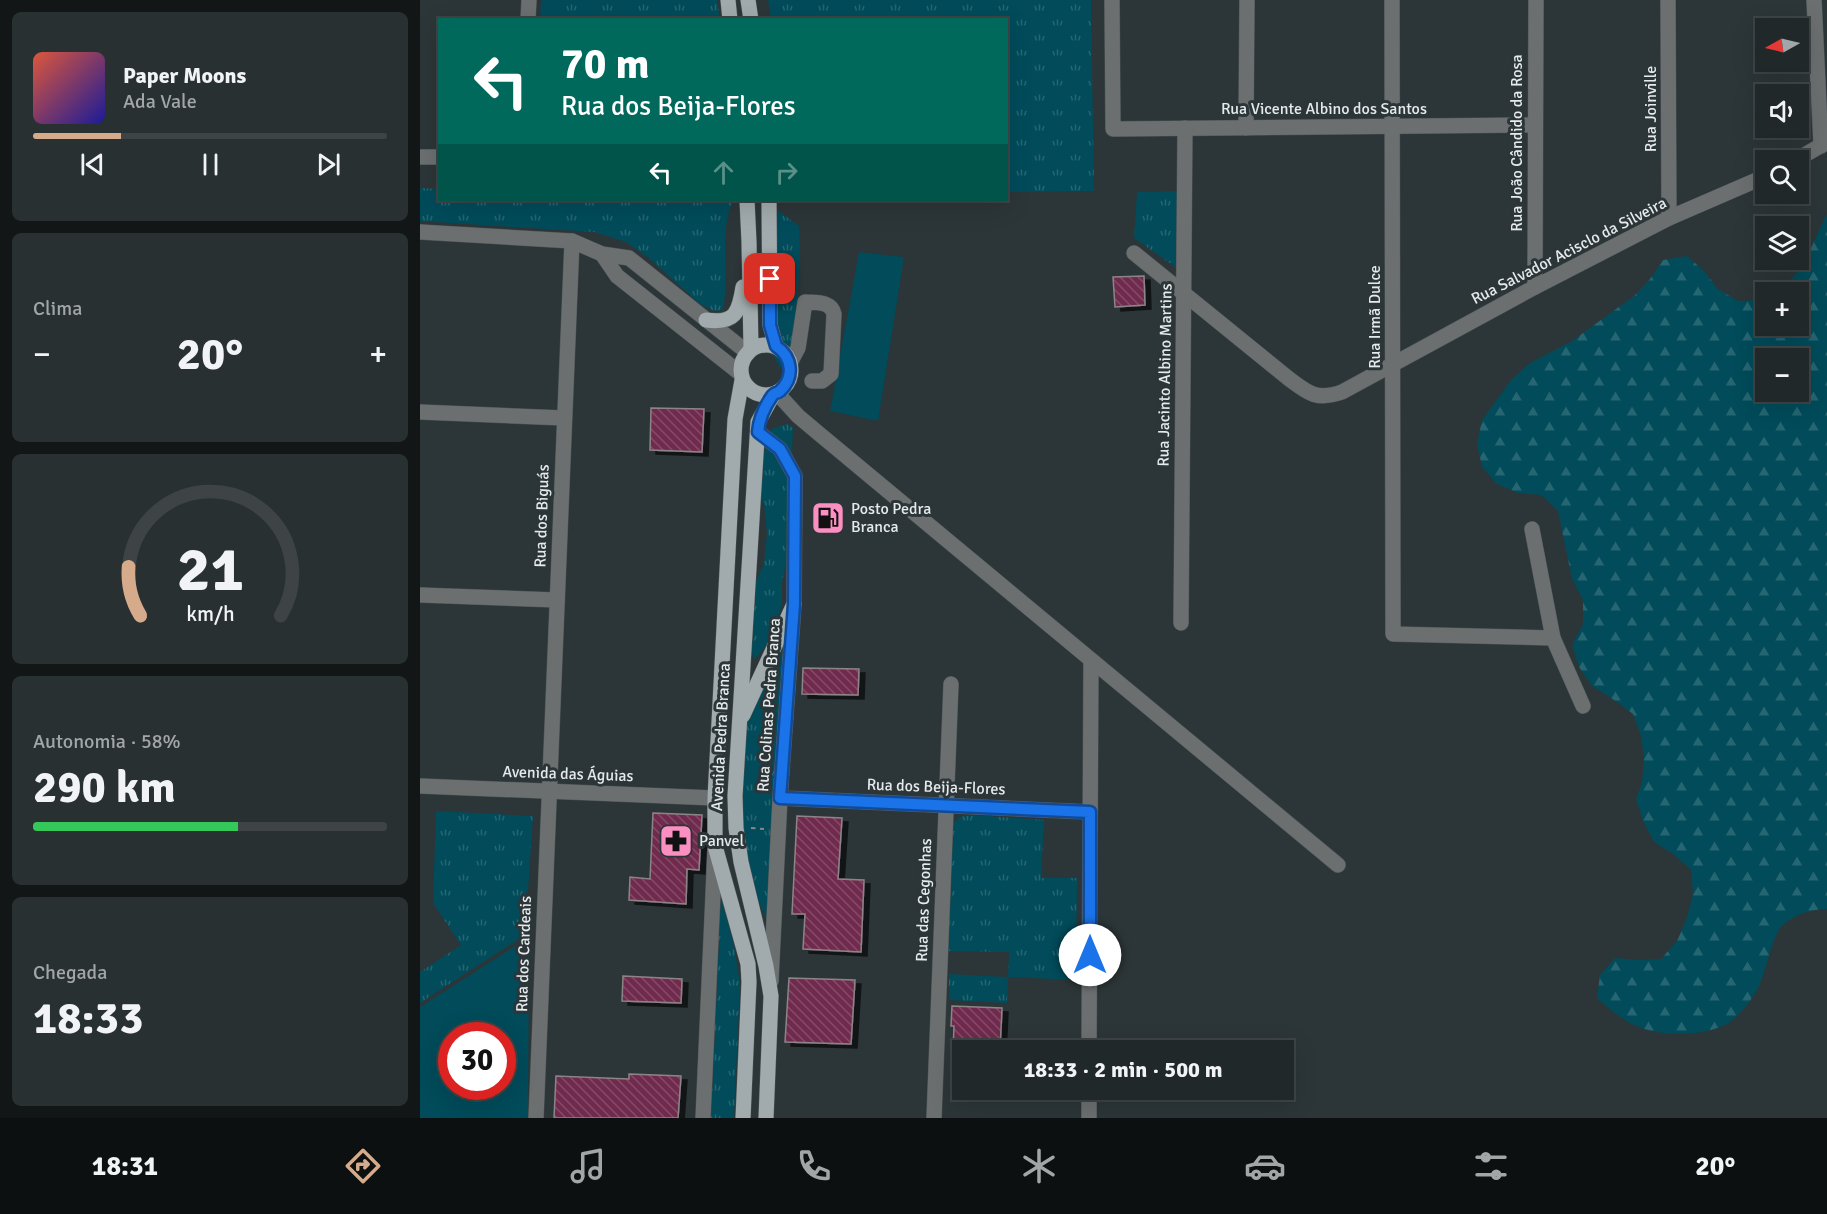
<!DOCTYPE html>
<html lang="pt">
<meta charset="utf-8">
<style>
body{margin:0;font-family:Signika,sans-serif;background:#293031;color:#f1f3f6;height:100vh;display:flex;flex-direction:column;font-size:22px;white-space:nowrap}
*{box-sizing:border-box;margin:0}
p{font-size:20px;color:#a2a6a8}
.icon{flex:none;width:33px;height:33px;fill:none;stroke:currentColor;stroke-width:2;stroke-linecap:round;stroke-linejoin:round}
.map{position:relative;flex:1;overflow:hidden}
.drawer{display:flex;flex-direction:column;gap:12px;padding:12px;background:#121617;width:420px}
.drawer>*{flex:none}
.guide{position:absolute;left:18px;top:18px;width:570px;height:183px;border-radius:0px;box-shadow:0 6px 24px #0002,0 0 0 2px #3e4446;background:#00695c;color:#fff;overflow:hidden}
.needle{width:39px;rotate:262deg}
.buttons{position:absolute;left:1335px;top:18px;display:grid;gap:12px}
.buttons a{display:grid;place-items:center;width:54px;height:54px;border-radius:0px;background:#212829;box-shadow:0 6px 24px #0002,0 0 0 2px #3e4446;font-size:30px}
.speed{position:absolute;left:18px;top:1022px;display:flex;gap:12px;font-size:30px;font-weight:700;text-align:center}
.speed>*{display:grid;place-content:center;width:78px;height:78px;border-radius:50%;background:#212829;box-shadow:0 6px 24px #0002,0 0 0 2px #3e4446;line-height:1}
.speed .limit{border:9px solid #d22;background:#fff;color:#111}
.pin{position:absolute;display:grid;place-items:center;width:51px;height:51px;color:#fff;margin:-26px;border-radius:12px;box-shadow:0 3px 9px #0006}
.me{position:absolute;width:66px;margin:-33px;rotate:0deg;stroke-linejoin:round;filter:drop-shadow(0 0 4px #0008)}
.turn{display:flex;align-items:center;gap:21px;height:126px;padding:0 24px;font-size:27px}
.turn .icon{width:78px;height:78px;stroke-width:2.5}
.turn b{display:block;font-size:42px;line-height:51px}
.lanes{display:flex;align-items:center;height:57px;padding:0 24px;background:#0003;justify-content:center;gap:30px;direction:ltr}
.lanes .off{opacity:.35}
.big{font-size:45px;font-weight:700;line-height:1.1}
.drawer .tile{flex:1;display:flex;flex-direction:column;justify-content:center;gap:9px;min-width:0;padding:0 21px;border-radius:9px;background:#293031}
.drawer .dial{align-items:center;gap:0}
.dial svg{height:156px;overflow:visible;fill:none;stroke:#3e4446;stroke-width:7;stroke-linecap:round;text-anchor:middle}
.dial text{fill:#f1f3f6;stroke:none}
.song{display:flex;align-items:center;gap:18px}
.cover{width:72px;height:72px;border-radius:9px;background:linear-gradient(135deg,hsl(10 70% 55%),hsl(240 70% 35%))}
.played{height:6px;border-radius:3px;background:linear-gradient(90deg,#d6ab8b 25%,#3e4446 25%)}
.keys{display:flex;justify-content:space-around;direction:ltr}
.heat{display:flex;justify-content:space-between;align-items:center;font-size:33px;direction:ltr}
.charge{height:9px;border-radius:4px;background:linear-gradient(90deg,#34c759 58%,#3e4446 0)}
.trip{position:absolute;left:532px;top:1040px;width:342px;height:60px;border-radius:0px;background:#212829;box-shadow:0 6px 24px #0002,0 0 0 2px #3e4446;font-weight:700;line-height:60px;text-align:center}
.tab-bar{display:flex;height:96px;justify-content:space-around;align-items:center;background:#0d1010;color:#a2a6a8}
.tab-bar .icon{width:42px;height:42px}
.tab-bar .on{color:#d6ab8b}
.tab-bar b{font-size:27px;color:#f1f3f6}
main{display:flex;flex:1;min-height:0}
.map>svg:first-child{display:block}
.grass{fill:url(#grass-tufts)}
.forest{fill:url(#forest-firs);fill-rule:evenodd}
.garden{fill:#014b5a;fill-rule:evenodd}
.building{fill:url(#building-back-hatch);stroke:#8d8488;stroke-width:1.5;filter:url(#shadow)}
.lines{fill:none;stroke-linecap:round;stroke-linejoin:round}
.minor-casing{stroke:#4a5254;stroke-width:16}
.major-casing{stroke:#4a5254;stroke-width:16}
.path{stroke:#82898b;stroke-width:2;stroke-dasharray:4.5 4.5;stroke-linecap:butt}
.minor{stroke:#6b6f70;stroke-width:15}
.major{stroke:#a1aaac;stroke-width:15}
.route-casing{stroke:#114b97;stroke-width:15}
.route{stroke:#1a73e8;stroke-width:10}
.labels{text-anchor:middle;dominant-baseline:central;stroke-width:6;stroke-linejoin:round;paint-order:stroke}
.street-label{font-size:16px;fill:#e5eaec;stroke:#2c3537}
.poi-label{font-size:16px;fill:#e5eaec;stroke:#2c3537;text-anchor:start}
</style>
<main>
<section class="drawer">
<div class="tile">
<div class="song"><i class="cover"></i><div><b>Paper Moons</b><p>Ada Vale</p></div></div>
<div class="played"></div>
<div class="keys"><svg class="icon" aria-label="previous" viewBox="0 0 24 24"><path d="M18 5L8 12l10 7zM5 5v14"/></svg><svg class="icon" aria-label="pause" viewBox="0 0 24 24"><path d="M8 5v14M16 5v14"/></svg><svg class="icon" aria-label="next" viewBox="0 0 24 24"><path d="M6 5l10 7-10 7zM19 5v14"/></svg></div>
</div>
<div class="tile"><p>Clima</p>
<div class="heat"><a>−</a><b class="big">20°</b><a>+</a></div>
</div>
<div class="tile dial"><svg viewBox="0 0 100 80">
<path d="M14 69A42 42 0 1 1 86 69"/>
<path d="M14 69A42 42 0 0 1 8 44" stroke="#d6ab8b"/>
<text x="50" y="56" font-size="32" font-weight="700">21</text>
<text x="50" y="72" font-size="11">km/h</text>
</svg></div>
<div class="tile"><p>Autonomia · 58%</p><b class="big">290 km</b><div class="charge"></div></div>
<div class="tile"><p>Chegada</p><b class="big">18:33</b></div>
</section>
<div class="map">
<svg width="1407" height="1118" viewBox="0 0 1407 1118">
<defs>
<pattern id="grass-tufts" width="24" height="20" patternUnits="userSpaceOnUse" patternTransform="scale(1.5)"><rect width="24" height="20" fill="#014b5a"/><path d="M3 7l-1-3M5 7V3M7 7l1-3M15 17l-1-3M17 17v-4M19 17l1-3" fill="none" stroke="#266572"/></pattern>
<pattern id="forest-firs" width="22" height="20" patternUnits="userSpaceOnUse" patternTransform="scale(1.5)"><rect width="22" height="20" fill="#014b5a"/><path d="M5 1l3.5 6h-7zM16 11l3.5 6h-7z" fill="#266572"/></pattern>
<pattern id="building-back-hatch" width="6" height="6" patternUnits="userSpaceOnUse" patternTransform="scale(1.5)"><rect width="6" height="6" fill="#702c4e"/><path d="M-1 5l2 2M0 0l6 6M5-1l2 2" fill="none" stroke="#844b68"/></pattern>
<filter id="shadow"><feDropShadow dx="6" dy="4" stdDeviation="0" flood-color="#0009"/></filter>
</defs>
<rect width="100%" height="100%" fill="#2c3537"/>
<g class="grass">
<polygon points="121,0 297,0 300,19 120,19"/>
<polygon points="348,0 671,0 674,191 587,192 586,20 351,19"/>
<path d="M0 188 19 189 20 200H314C298 227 310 278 303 310L294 311 280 304 230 259 206 242 174 232 0 221Z"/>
<polygon points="763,191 761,271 714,238 717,192"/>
<path d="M356 209 379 226 380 249 374 371 371 374C361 371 356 363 353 353Z"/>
<polygon points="367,424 373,428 367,559 362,582 362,606 346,646 334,660 331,649 335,584 344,563 347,533 344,506 340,495 346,436 353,428"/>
<polygon points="360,645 363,647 349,926 337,897 326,854 321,811 324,737 329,717"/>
<polygon points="16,811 113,816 105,935 0,1003 0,972 41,945 13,903"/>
<polygon points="553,815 624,820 621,878 657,878 656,980 588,977 587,1003 529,1000 529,974 588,977 589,952 526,951 533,824 539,817"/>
<polygon points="301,897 314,946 320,983 314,1118 291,1118"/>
</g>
<path class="forest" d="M1407 214V909C1390 909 1373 915 1361 927 1352 937 1345 976 1336 992 1329 1003 1317 1019 1305 1025 1278 1037 1241 1037 1214 1025 1200 1018 1189 1009 1177 998L1180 975 1195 958 1218 960 1241 959 1257 941 1267 917 1273 894 1271 870 1253 854 1234 842 1223 821 1216 799 1222 782 1224 758 1221 736 1213 714 1194 700 1172 686 1159 667 1152 645 1163 624V600L1152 579 1138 511 1121 495 1098 493 1077 484 1062 467 1057 443 1062 420 1091 380 1110 363 1152 341 1214 296 1230 279 1243 260 1267 256 1284 271 1298 289 1318 301 1340 300 1345 297 1346 326H1378V292H1355C1383 278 1393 240 1407 214ZM1346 358H1378V392H1346Z"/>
<g class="garden">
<polygon points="439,252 484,257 458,421 410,411"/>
<path d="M109 937 108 1118H0V1007ZM32 1035H82V1086H32Z"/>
</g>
<g class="building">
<polygon points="724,276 725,305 695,307 693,277"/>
<polygon points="231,408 284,409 282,452 230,450"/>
<polygon points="383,668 439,669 438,695 382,694"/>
<polygon points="233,813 282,815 279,870 267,869 266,904 209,900 210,877 230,879"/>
<polygon points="377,816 422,818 418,879 444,880 441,952 383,949 385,914 372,914"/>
<polygon points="203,976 262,979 261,1003 202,1001"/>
<polygon points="369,978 435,980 431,1044 365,1042"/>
<polygon points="532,1006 582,1008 580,1050 533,1050 534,1026 531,1026"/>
<polygon points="209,1074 261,1076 258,1118 134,1118 136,1076 209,1079"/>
</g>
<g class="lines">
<g class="minor-casing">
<g id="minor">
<polyline points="692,0 693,129 1115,125"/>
<polyline points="972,0 973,634 1133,638 1163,706"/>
<polyline points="1248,0 1249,218"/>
<polyline points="1394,0 1401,146"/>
<polyline points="108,20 109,0"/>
<polyline points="826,128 827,0"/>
<polyline points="0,157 20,157"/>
<polyline points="1376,160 1407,142"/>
<polyline points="0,232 152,241 182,254 209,258 328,353"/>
<path d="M714 253 868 378C888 393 896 401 922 392L1115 287 1249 218 1346 176"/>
<polyline points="182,254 197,276 321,374"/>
<polyline points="1115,287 1116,0"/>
<path d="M370 363 378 348 385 302C397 303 411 301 414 314L411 374 402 381H392"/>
<polyline points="357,393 378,416 397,432 918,865"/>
<polyline points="0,412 144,418"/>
<polyline points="338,432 360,449 375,476 374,604 360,798 351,981"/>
<polyline points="1112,529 1133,638"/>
<polyline points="0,595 137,600"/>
<polyline points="761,623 765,128"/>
<polyline points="0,786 295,798"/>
<polyline points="360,798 670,812"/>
<polyline points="669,1050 671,660"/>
<polyline points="116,1118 152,241"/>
<polyline points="283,1118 295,849"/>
<polyline points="514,1118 531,684"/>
<polyline points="669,1118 669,1089"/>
</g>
</g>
<g class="major-casing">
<g id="major">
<polyline points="308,0 310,20"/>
<polyline points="328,0 331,20"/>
<polyline points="327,200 329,242 331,348"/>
<polyline points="349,200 350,325 356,346"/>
<path d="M286 320C315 324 319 313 323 287"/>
<circle cx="346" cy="370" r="25"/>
<polyline points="322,380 315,419 295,798 295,846 328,964 329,982 323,1118"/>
<polyline points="323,715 374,604"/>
<polyline points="346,1118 351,996 346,966 321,862 316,828 315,796 338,422 353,395"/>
</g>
</g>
<polyline class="path" points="331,828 344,829"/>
<use href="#minor" class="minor"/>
<use href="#major" class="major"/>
</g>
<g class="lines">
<g class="route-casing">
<path id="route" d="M350 279V325L356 346C372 357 375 377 360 391 355 395 356 391 352 396 345 406 339 420 338 432L360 449 375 476 374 604 360 798 670 812V955"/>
</g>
<use href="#route" class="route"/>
</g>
<defs>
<g id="fuel-square" transform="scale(1.725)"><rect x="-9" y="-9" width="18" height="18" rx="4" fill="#fc8fc2" stroke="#2c3537"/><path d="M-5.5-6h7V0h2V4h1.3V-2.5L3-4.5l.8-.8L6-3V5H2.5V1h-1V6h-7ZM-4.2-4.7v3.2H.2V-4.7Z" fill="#111"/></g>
<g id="pharmacy-square" transform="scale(1.725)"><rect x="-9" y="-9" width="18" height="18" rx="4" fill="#fc8fc2" stroke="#2c3537"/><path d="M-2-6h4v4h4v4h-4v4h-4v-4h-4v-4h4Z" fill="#111"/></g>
</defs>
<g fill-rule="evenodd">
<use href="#fuel-square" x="408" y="518"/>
<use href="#pharmacy-square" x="256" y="841"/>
</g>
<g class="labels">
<g class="street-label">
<text x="904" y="109">Rua Vicente Albino dos Santos</text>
<text transform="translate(1231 109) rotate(-90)">Rua Joinville</text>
<text transform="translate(1097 143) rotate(-90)">Rua João Cândido da Rosa</text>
<text transform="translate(1149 251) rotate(-27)">Rua Salvador Acisclo da Silveira</text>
<text transform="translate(955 317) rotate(-90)">Rua Irmã Dulce</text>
<text transform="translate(745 375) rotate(-89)">Rua Jacinto Albino Martins</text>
<text transform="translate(122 516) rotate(-88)">Rua dos Biguás</text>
<text transform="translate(349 705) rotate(-86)">Rua Colinas Pedra Branca</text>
<text transform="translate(301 737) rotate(-87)">Avenida Pedra Branca</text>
<text transform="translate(148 774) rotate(2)">Avenida das Águias</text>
<text transform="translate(516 787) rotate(2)">Rua dos Beija-Flores</text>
<text transform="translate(504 900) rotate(-88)">Rua das Cegonhas</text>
<text transform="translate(104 954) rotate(-88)">Rua dos Cardeais</text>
</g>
<g class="poi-label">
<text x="431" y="509">Posto Pedra<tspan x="431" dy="18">Branca</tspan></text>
<text x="279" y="841">Panvel</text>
</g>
</g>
</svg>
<div class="buttons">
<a><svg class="needle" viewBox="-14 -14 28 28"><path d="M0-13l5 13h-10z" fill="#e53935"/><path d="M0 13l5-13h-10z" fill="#a2a6a8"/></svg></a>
<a><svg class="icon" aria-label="sound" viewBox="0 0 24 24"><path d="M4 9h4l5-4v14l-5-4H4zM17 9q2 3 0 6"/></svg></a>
<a><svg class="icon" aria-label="search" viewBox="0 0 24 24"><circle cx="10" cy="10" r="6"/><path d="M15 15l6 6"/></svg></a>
<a><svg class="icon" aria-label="layers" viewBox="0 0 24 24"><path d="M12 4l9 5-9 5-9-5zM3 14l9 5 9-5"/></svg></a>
<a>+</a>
<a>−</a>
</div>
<div class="speed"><div class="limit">30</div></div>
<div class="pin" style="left:350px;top:279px;background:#d93025"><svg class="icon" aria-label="arrive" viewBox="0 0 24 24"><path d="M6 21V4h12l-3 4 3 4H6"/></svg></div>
<svg class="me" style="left:670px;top:955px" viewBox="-20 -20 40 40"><circle r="19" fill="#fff"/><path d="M0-13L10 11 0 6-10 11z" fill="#1a73e8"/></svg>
<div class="trip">18:33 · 2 min · 500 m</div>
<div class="guide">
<div class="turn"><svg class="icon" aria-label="left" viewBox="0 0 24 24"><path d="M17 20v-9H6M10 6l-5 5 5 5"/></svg><div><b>70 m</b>Rua dos Beija-Flores</div></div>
<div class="lanes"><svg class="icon" aria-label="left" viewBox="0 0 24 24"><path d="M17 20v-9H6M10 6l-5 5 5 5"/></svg><svg class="icon off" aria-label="ahead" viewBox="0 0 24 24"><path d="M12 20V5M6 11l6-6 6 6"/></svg><svg class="icon off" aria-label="right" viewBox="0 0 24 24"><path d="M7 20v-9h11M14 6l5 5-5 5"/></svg></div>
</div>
</div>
</main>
<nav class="tab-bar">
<b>18:31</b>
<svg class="icon on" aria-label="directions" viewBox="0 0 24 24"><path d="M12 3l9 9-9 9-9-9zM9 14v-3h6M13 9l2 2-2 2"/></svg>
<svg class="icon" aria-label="music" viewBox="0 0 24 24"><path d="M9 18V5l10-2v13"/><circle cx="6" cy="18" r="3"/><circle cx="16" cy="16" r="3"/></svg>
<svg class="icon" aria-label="phone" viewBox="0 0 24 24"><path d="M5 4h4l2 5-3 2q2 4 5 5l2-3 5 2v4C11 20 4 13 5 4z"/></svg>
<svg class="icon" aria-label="climate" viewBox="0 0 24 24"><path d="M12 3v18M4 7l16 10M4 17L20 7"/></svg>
<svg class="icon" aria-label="car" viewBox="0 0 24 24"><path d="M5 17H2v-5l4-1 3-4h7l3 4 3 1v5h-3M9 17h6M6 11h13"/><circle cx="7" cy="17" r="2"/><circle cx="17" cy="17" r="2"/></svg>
<svg class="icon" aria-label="filters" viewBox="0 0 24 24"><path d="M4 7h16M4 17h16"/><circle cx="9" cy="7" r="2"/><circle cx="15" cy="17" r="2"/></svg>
<b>20°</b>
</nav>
